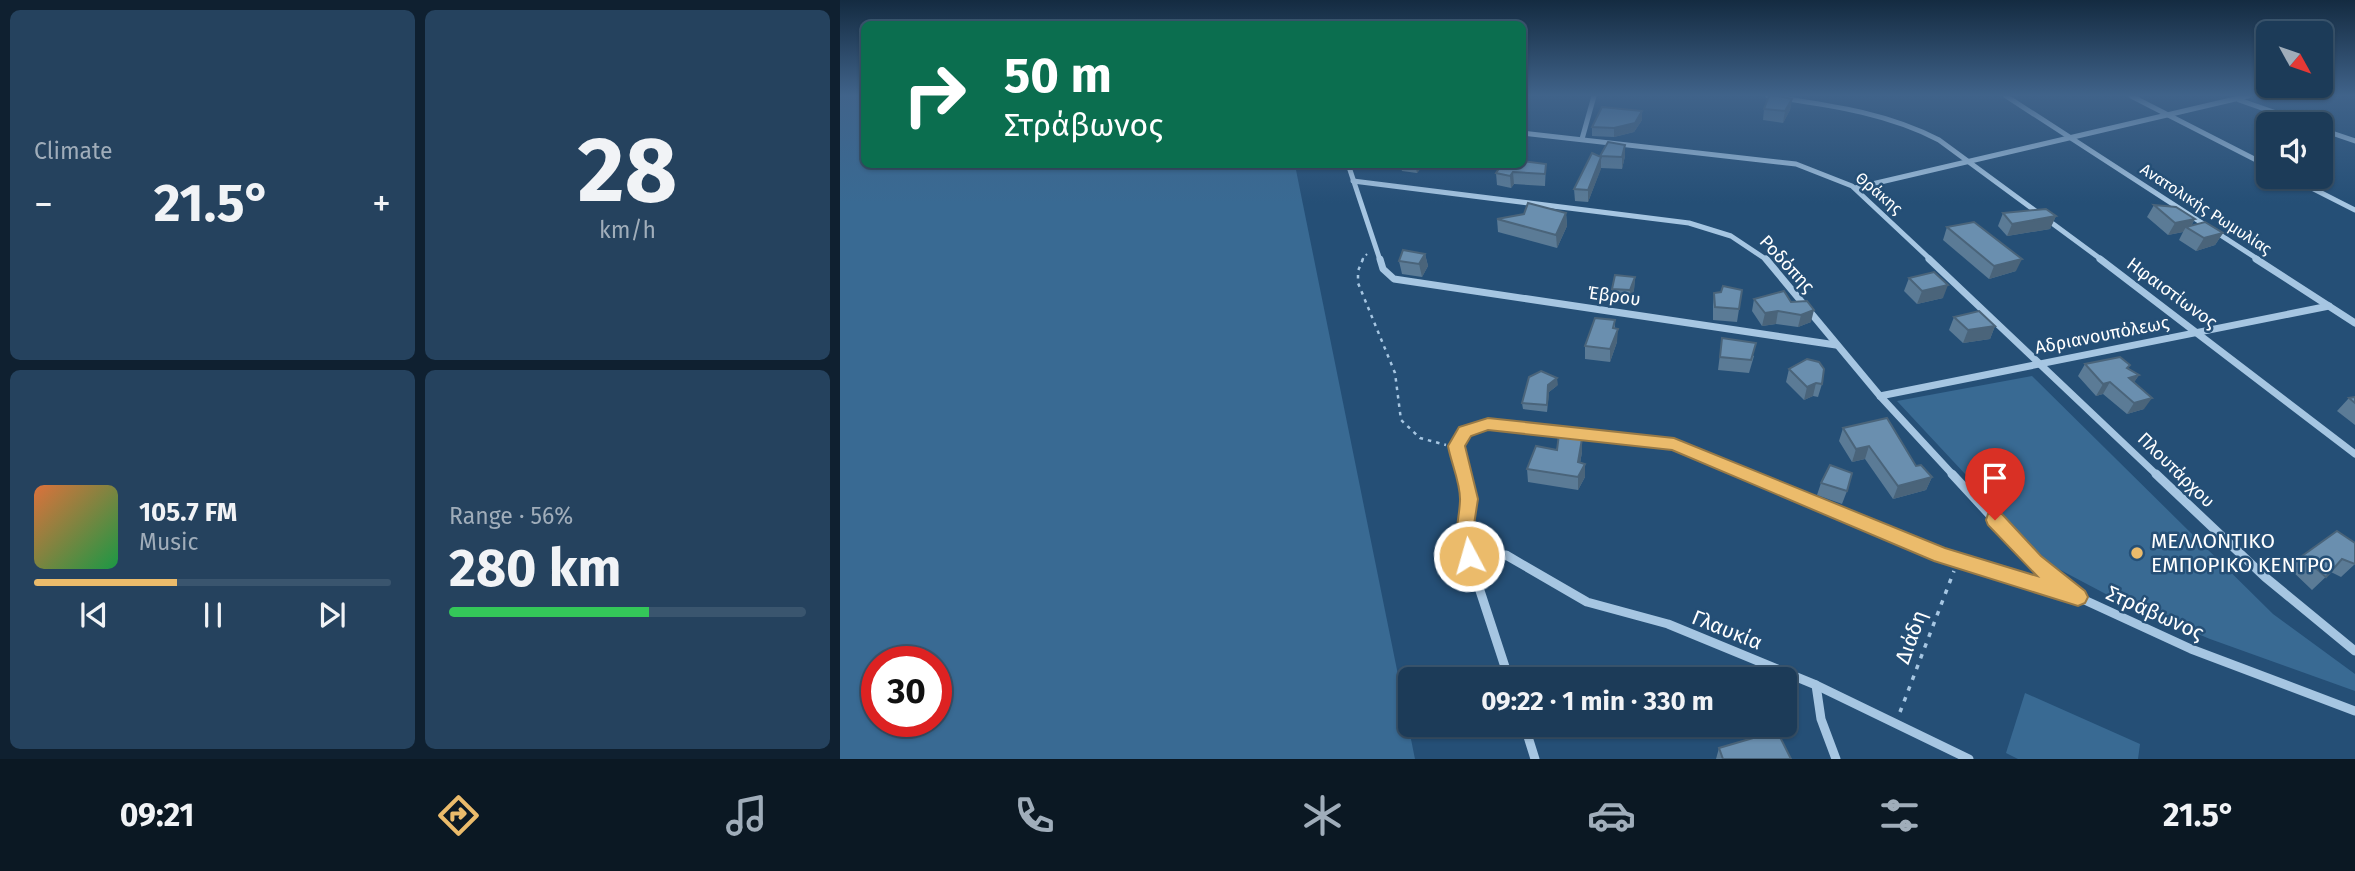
<!DOCTYPE html>
<meta charset="utf-8">
<style>
body{margin:0;font-family:"Fira Sans",sans-serif;background:#25425e;color:#f1f3f6;height:100vh;display:flex;flex-direction:column;font-size:26px;white-space:nowrap}
*{box-sizing:border-box;margin:0}
p{font-size:23px;color:#a0adba}
.icon{flex:none;width:38px;height:38px;fill:none;stroke:currentColor;stroke-width:2;stroke-linecap:round;stroke-linejoin:round}
.map{position:relative;flex:1;overflow:hidden}
.drawer{display:flex;flex-direction:column;gap:10px;padding:10px;background:#0f2030;width:840px}
.drawer>*{flex:none}
.banner{position:absolute;left:21px;top:21px;width:665px;height:147px;border-radius:10px;box-shadow:0 2px 5px #0004,0 0 0 2px #3a556e;background:#0b6e4f;color:#fff;overflow:hidden}
.needle{width:46px;rotate:130deg}
.tools{position:absolute;left:1416px;top:21px;display:grid;gap:14px}
.tools a{display:grid;place-items:center;width:77px;height:77px;border-radius:10px;background:#1c3b58;box-shadow:0 2px 5px #0004,0 0 0 2px #3a556e;font-size:35px}
.speed{position:absolute;left:21px;top:646px;display:flex;gap:14px;font-size:35px;font-weight:700;text-align:center}
.speed>*{display:grid;place-content:center;width:91px;height:91px;border-radius:50%;background:#1c3b58;box-shadow:0 2px 5px #0004,0 0 0 2px #3a556e;line-height:1}
.speed .limit{border:10px solid #d22;background:#fff;color:#111}
.pin{position:absolute;display:grid;place-items:center;width:60px;height:60px;color:#fff;margin:-72px -30px;border-radius:50% 50% 50% 0;rotate:-45deg;box-shadow:0 0 7px #0007}
.pin .icon{rotate:45deg}
.me{position:absolute;width:77px;margin:-38px;rotate:354deg;stroke-linejoin:round;filter:drop-shadow(0 0 5px #0008)}
.turn{display:flex;align-items:center;gap:24px;height:147px;padding:0 28px;font-size:32px}
.turn .icon{width:91px;height:91px;stroke-width:2.5}
.turn b{display:block;font-size:49px;line-height:60px}
.big{font-size:52px;font-weight:700;line-height:1.1}
.drawer .card{flex:1;display:flex;flex-direction:column;justify-content:center;gap:10px;min-width:0;padding:0 24px;border-radius:10px;background:#25425e}
.drawer .dial{align-items:center;gap:0}
.dial b{font-size:91px;line-height:1}
.song{display:flex;align-items:center;gap:21px}
.cover{width:84px;height:84px;border-radius:10px;background:linear-gradient(135deg,hsl(20 70% 55%),hsl(140 70% 35%))}
.played{height:7px;border-radius:4px;background:linear-gradient(90deg,#ebbb6b 40%,#3a556e 40%)}
.keys{display:flex;justify-content:space-around;direction:ltr}
.heat{display:flex;justify-content:space-between;align-items:center;font-size:38px;direction:ltr}
.charge{height:10px;border-radius:5px;background:linear-gradient(90deg,#34c759 56%,#3a556e 0)}
.drawer .tiles{flex:1;display:grid;gap:10px;grid-template-columns:repeat(2,1fr)}
.trip{position:absolute;left:558px;top:667px;width:399px;height:70px;border-radius:10px;background:#1c3b58;box-shadow:0 2px 5px #0004,0 0 0 2px #3a556e;font-weight:700;line-height:70px;text-align:center}
.menu{display:flex;height:112px;justify-content:space-around;align-items:center;background:#0b1823;color:#a0adba}
.menu .icon{width:49px;height:49px}
.menu .current{color:#ebbb6b}
.menu b{font-size:32px;color:#f1f3f6}
main{display:flex;flex:1;min-height:0}
.map>svg:first-child{display:block}
.green{fill:#396a93;fill-rule:evenodd}
.lines{fill:none;stroke-linecap:round;stroke-linejoin:round}
.path-far2{stroke:#a6c6e2;stroke-width:2;stroke-dasharray:2.5 3.5;stroke-linecap:butt}
.path-far1{stroke:#a6c6e2;stroke-width:2.5;stroke-dasharray:3.5 5;stroke-linecap:butt}
.path{stroke:#a6c6e2;stroke-width:3.5;stroke-dasharray:4.5 7;stroke-linecap:butt}
.street-far2{stroke:#a6c6e2;stroke-width:5}
.street-far1{stroke:#a6c6e2;stroke-width:7}
.street{stroke:#a6c6e2;stroke-width:9}
.wall{fill:#5b7b96}
.shaded-wall{fill:#4a647a}
.building{fill:#6a8faf;stroke:#4a647a;stroke-width:2}
.route{fill:#ebbb6b;stroke:#997a46;stroke-width:2}
.poi-dot{fill:#ebbb6b;stroke:#254f76;stroke-width:2.5}
.labels{text-anchor:middle;dominant-baseline:central;stroke-width:5;stroke-linejoin:round;paint-order:stroke}
.far-street-label{font-size:16px;fill:#fff;stroke:#254f76}
.street-label{font-size:18px;fill:#fff;stroke:#254f76}
.near-poi-label{font-size:21px;fill:#fff;stroke:#254f76;text-anchor:start}
.near-street-label{font-size:21px;fill:#fff;stroke:#254f76}
</style>
<main>
<section class="drawer">
<div class="tiles">
<div class="card"><p>Climate</p>
<div class="heat"><a>−</a><b class="big">21.5°</b><a>+</a></div>
</div>
<div class="card dial"><b>28</b><p>km/h</p></div>
<div class="card">
<div class="song"><i class="cover"></i><div><b>105.7 FM</b><p>Music</p></div></div>
<div class="played"></div>
<div class="keys"><svg class="icon" aria-label="previous" viewBox="0 0 24 24"><path d="M18 5L8 12l10 7zM5 5v14"/></svg><svg class="icon" aria-label="pause" viewBox="0 0 24 24"><path d="M8 5v14M16 5v14"/></svg><svg class="icon" aria-label="next" viewBox="0 0 24 24"><path d="M6 5l10 7-10 7zM19 5v14"/></svg></div>
</div>
<div class="card"><p>Range · 56%</p><b class="big">280 km</b><div class="charge"></div></div>
</div>
</section>
<div class="map">
<svg width="1515" height="759" viewBox="0 0 1515 759">
<rect width="100%" height="100%" fill="#254f76"/>
<g class="green">
<path d="M0 96H24V164L455 165 575 759H0ZM37 662H96V721H37Z"/>
<polygon points="1192,376 1433,614 1515,674 1515,691 1370,639 1279,601 1209,564 1057,401"/>
<polygon points="1185,693 1300,744 1298,759 1178,759 1166,753"/>
</g>
<g class="lines">
<polyline class="path-far2" points="522,260 527,254"/>
<polyline class="path-far1" points="523,259 518,271 518,283 555,373 561,420 580,438 606,445"/>
<polyline class="path" points="1060,712 1114,571"/>
<g class="street-far2">
<path d="M928 96C987 105 1045 112 1099 140L1262 260"/>
<polyline points="1166,96 1419,260"/>
<polyline points="1291,96 1428,166"/>
<polyline points="1399,100 1468,124"/>
<polyline points="1480,129 1515,141"/>
<polyline points="682,133 956,164 1012,186 1091,260"/>
<polyline points="742,139 754,96"/>
<polyline points="508,164 540,260"/>
<polyline points="1450,177 1515,210"/>
<polyline points="513,181 849,223 891,236 927,260"/>
<polyline points="1015,188 1408,96"/>
</g>
<g class="street-far1">
<polyline points="540,259 543,269 554,279 996,345"/>
<polyline points="926,259 1040,396 1114,476"/>
<polyline points="1089,259 1318,476"/>
<polyline points="1260,259 1515,454"/>
<polyline points="1416,259 1515,323"/>
<polyline points="1040,396 1489,306"/>
<polyline points="623,476 617,450 620,435 648,424 801,439 845,447 912,476"/>
</g>
<g class="street">
<polyline points="623,474 629,501 625,545 669,679"/>
<polyline points="908,474 1088,551 1238,597 1351,649 1515,711"/>
<polyline points="1112,474 1187,555 1235,594"/>
<polyline points="1316,474 1425,577 1515,651"/>
<polyline points="629,556 666,555 747,602 828,624 976,685 1129,759"/>
<polyline points="976,685 981,719 996,759"/>
<polyline points="684,724 695,759"/>
</g>
</g>
<g class="wall">
<polygon points="952,99 950,110 943,123 923,120 924,109"/>
<polygon points="802,111 802,120 794,132 774,137 752,136 752,127"/>
<polygon points="760,156 785,156 782,169 761,168 748,202 735,201 734,189"/>
<polygon points="560,164 584,164 577,173 562,171"/>
<polygon points="706,164 705,186 674,184 671,188 657,185 656,173"/>
<polygon points="1314,205 1355,219 1351,226 1383,233 1375,245 1356,251 1339,240 1343,232 1328,235 1307,217"/>
<polygon points="726,213 727,226 717,248 658,232 657,219"/>
<polygon points="1163,213 1216,216 1210,229 1167,236 1158,226"/>
<polygon points="1107,227 1176,271 1149,279 1103,240"/>
<polygon points="585,254 588,266 582,277 562,274 559,261"/>
<polygon points="795,277 794,290 789,303 771,302 772,289"/>
<polygon points="1069,278 1103,298 1077,304 1064,291"/>
<polygon points="902,290 897,322 873,320 873,305 874,293"/>
<polygon points="914,299 951,302 971,322 958,327 936,324 922,326 912,311"/>
<polygon points="1114,317 1155,326 1150,339 1123,343 1109,330"/>
<polygon points="775,320 775,329 777,342 770,362 745,359 745,346"/>
<polygon points="882,338 914,356 909,373 878,370"/>
<polygon points="1245,364 1288,368 1299,375 1294,382 1304,409 1287,414 1263,394 1256,396 1238,376"/>
<polygon points="949,369 982,384 978,397 973,396 964,400 946,382"/>
<polygon points="718,385 709,392 707,412 683,409 682,403"/>
<polygon points="1515,397 1515,425 1497,411 1509,398"/>
<polygon points="1003,428 1076,466 1092,477 1086,490 1053,499 1025,459 1012,462 999,441"/>
<polygon points="742,439 742,452 740,463 745,464 745,477 738,490 688,482 687,469 717,450"/>
<polygon points="981,483 1007,491 1002,504 977,495"/>
<polygon points="1497,531 1515,564 1501,577 1491,572 1472,590 1449,568 1462,556"/>
<polygon points="771,724 806,724 805,728 775,737"/>
<polygon points="879,748 951,759 876,759"/>
</g>
<g class="shaded-wall">
<polygon points="952,99 950,110 943,123 945,111"/>
<polygon points="802,111 802,120 794,132 774,137 774,128"/>
<polygon points="785,145 785,156 782,169 782,157"/>
<polygon points="761,157 761,169 748,202 748,190"/>
<polygon points="575,164 584,164 577,173"/>
<polygon points="673,172 674,184 671,188 670,176"/>
<polygon points="726,213 727,226 717,248 716,235"/>
<polygon points="1216,216 1210,229 1167,236 1172,224"/>
<polygon points="1355,219 1349,229 1346,227 1343,232 1328,235 1335,223"/>
<polygon points="1383,233 1375,245 1356,251 1364,238"/>
<polygon points="585,254 588,266 582,277 579,264"/>
<polygon points="1182,259 1176,271 1149,279 1154,266"/>
<polygon points="795,277 794,290 789,303 790,290"/>
<polygon points="1108,285 1103,298 1077,304 1082,291"/>
<polygon points="974,310 971,322 958,327 961,315"/>
<polygon points="938,311 936,324 922,326 925,313"/>
<polygon points="1155,326 1150,339 1123,343 1128,330"/>
<polygon points="778,329 777,342 770,362 770,349"/>
<polygon points="1299,375 1291,387 1289,378"/>
<polygon points="717,378 718,385 709,392 707,412 708,385"/>
<polygon points="1270,382 1263,394 1256,396 1263,384"/>
<polygon points="976,383 973,396 964,400 967,387"/>
<polygon points="1312,398 1304,409 1287,414 1294,403"/>
<polygon points="742,439 742,452 738,475 738,462"/>
<polygon points="1029,446 1025,459 1012,462 1016,449"/>
<polygon points="745,464 745,477 738,490 738,477"/>
<polygon points="1092,477 1086,490 1053,499 1058,486"/>
<polygon points="779,724 806,724 805,728 775,737 775,726"/>
</g>
<g class="building">
<polygon points="929,96 939,96 952,99 945,111 924,109"/>
<polygon points="762,107 802,111 795,123 774,128 752,127"/>
<polygon points="768,142 785,145 782,157 760,156"/>
<polygon points="752,153 761,157 748,190 734,189"/>
<polygon points="682,161 706,164 705,174 673,172 670,176 656,173 662,164 682,164"/>
<polygon points="688,203 726,213 716,235 657,219 684,214"/>
<polygon points="1314,205 1336,207 1355,219 1335,223"/>
<polygon points="1206,209 1216,216 1172,224 1163,213"/>
<polygon points="1134,222 1182,259 1154,266 1107,227"/>
<polygon points="1365,222 1383,233 1364,238 1346,227"/>
<polygon points="563,250 585,254 579,264 559,261"/>
<polygon points="1094,272 1108,285 1082,291 1069,278"/>
<polygon points="775,275 795,277 790,290 772,289"/>
<polygon points="883,286 902,290 899,309 875,307 874,293 881,292"/>
<polygon points="944,291 951,302 967,301 974,310 961,315 938,311 925,313 914,299"/>
<polygon points="1139,311 1155,326 1128,330 1114,317"/>
<polygon points="755,318 775,320 773,328 778,329 770,349 745,346"/>
<polygon points="882,338 916,343 911,360 880,357"/>
<polygon points="1280,357 1290,365 1287,368 1299,375 1289,378 1312,398 1294,403 1270,382 1263,384 1245,364"/>
<polygon points="967,359 979,362 984,369 982,384 976,383 967,387 949,369"/>
<polygon points="701,371 717,378 708,385 707,405 682,403 689,377"/>
<polygon points="1515,397 1515,403 1509,398"/>
<polygon points="1047,418 1076,466 1081,465 1092,477 1058,486 1029,446 1016,449 1003,428"/>
<polygon points="719,434 742,439 738,462 745,464 738,477 687,469 696,446 717,450"/>
<polygon points="990,465 1012,473 1007,491 981,483"/>
<polygon points="1497,531 1515,543 1515,564 1502,559 1486,577 1462,556"/>
<polygon points="937,731 951,759 883,759 879,748"/>
</g>
<linearGradient id="sky" x2="0" y2="1"><stop stop-color="#142b41"/><stop offset="0.47" stop-color="#40638a"/><stop offset="1" stop-color="#40638a" stop-opacity="0"/></linearGradient>
<rect width="1515" height="203" fill="url(#sky)"/>
<path class="route" d="M648 418 834 438 1105 548 1197 576 1148 525 1146 520 1148 514H1162L1201 556 1245 591 1248 597 1245 603 1238 606 1094 561 832 450 648 430 631 436 625 446 638 499 633 531 638 556 635 562H622C611 540 619 524 620 501 621 484 611 463 608 446L619 427Z"/>
<circle class="poi-dot" cx="1297" cy="553" r="7"/>
<g class="labels">
<g class="far-street-label">
<text transform="translate(1039 193) rotate(40)">Θράκης</text>
<text transform="translate(1366 209) rotate(33)">Ανατολικής Ρωμυλίας</text>
</g>
<g class="street-label">
<text transform="translate(947 264) rotate(47)">Ροδόπης</text>
<text transform="translate(1332 293) rotate(36)">Ηφαιστίωνος</text>
<text transform="translate(774 296) rotate(8)">Έβρου</text>
<text transform="translate(1262 335) rotate(-11)">Αδριανουπόλεως</text>
<text transform="translate(1336 470) rotate(44)">Πλουτάρχου</text>
</g>
<g class="near-poi-label">
<text x="1311" y="541">ΜΕΛΛΟΝΤΙΚΟ<tspan x="1311" dy="24">ΕΜΠΟΡΙΚΟ ΚΕΝΤΡΟ</tspan></text>
</g>
<g class="near-street-label">
<text transform="translate(1315 613) rotate(24)">Στράβωνος</text>
<text transform="translate(887 630) rotate(22)">Γλαυκία</text>
<text transform="translate(1071 637) rotate(-70)">Διάδη</text>
</g>
</g>
</svg>
<div class="tools">
<a><svg class="needle" viewBox="-14 -14 28 28"><path d="M0-13l5 13h-10z" fill="#e53935"/><path d="M0 13l5-13h-10z" fill="#a0adba"/></svg></a>
<a><svg class="icon" aria-label="sound" viewBox="0 0 24 24"><path d="M4 9h4l5-4v14l-5-4H4zM17 9q2 3 0 6"/></svg></a>
</div>
<div class="speed"><div class="limit">30</div></div>
<div class="pin" style="left:1155px;top:520px;background:#d93025"><svg class="icon" aria-label="arrive" viewBox="0 0 24 24"><path d="M6 21V4h12l-3 4 3 4H6"/></svg></div>
<svg class="me" style="left:629px;top:556px" viewBox="-20 -20 40 40"><circle r="17" fill="#ebbb6b" stroke="#fff" stroke-width="3"/><path d="M0-11L8 9 0 5-8 9z" fill="#fff"/></svg>
<div class="trip">09:22 · 1 min · 330 m</div>
<div class="banner">
<div class="turn"><svg class="icon" aria-label="right" viewBox="0 0 24 24"><path d="M7 20v-9h11M14 6l5 5-5 5"/></svg><div><b>50 m</b>Στράβωνος</div></div>
</div>
</div>
</main>
<nav class="menu">
<b>09:21</b>
<svg class="icon current" aria-label="directions" viewBox="0 0 24 24"><path d="M12 3l9 9-9 9-9-9zM9 14v-3h6M13 9l2 2-2 2"/></svg>
<svg class="icon" aria-label="music" viewBox="0 0 24 24"><path d="M9 18V5l10-2v13"/><circle cx="6" cy="18" r="3"/><circle cx="16" cy="16" r="3"/></svg>
<svg class="icon" aria-label="phone" viewBox="0 0 24 24"><path d="M5 4h4l2 5-3 2q2 4 5 5l2-3 5 2v4C11 20 4 13 5 4z"/></svg>
<svg class="icon" aria-label="climate" viewBox="0 0 24 24"><path d="M12 3v18M4 7l16 10M4 17L20 7"/></svg>
<svg class="icon" aria-label="car" viewBox="0 0 24 24"><path d="M5 17H2v-5l4-1 3-4h7l3 4 3 1v5h-3M9 17h6M6 11h13"/><circle cx="7" cy="17" r="2"/><circle cx="17" cy="17" r="2"/></svg>
<svg class="icon" aria-label="filters" viewBox="0 0 24 24"><path d="M4 7h16M4 17h16"/><circle cx="9" cy="7" r="2"/><circle cx="15" cy="17" r="2"/></svg>
<b>21.5°</b>
</nav>
